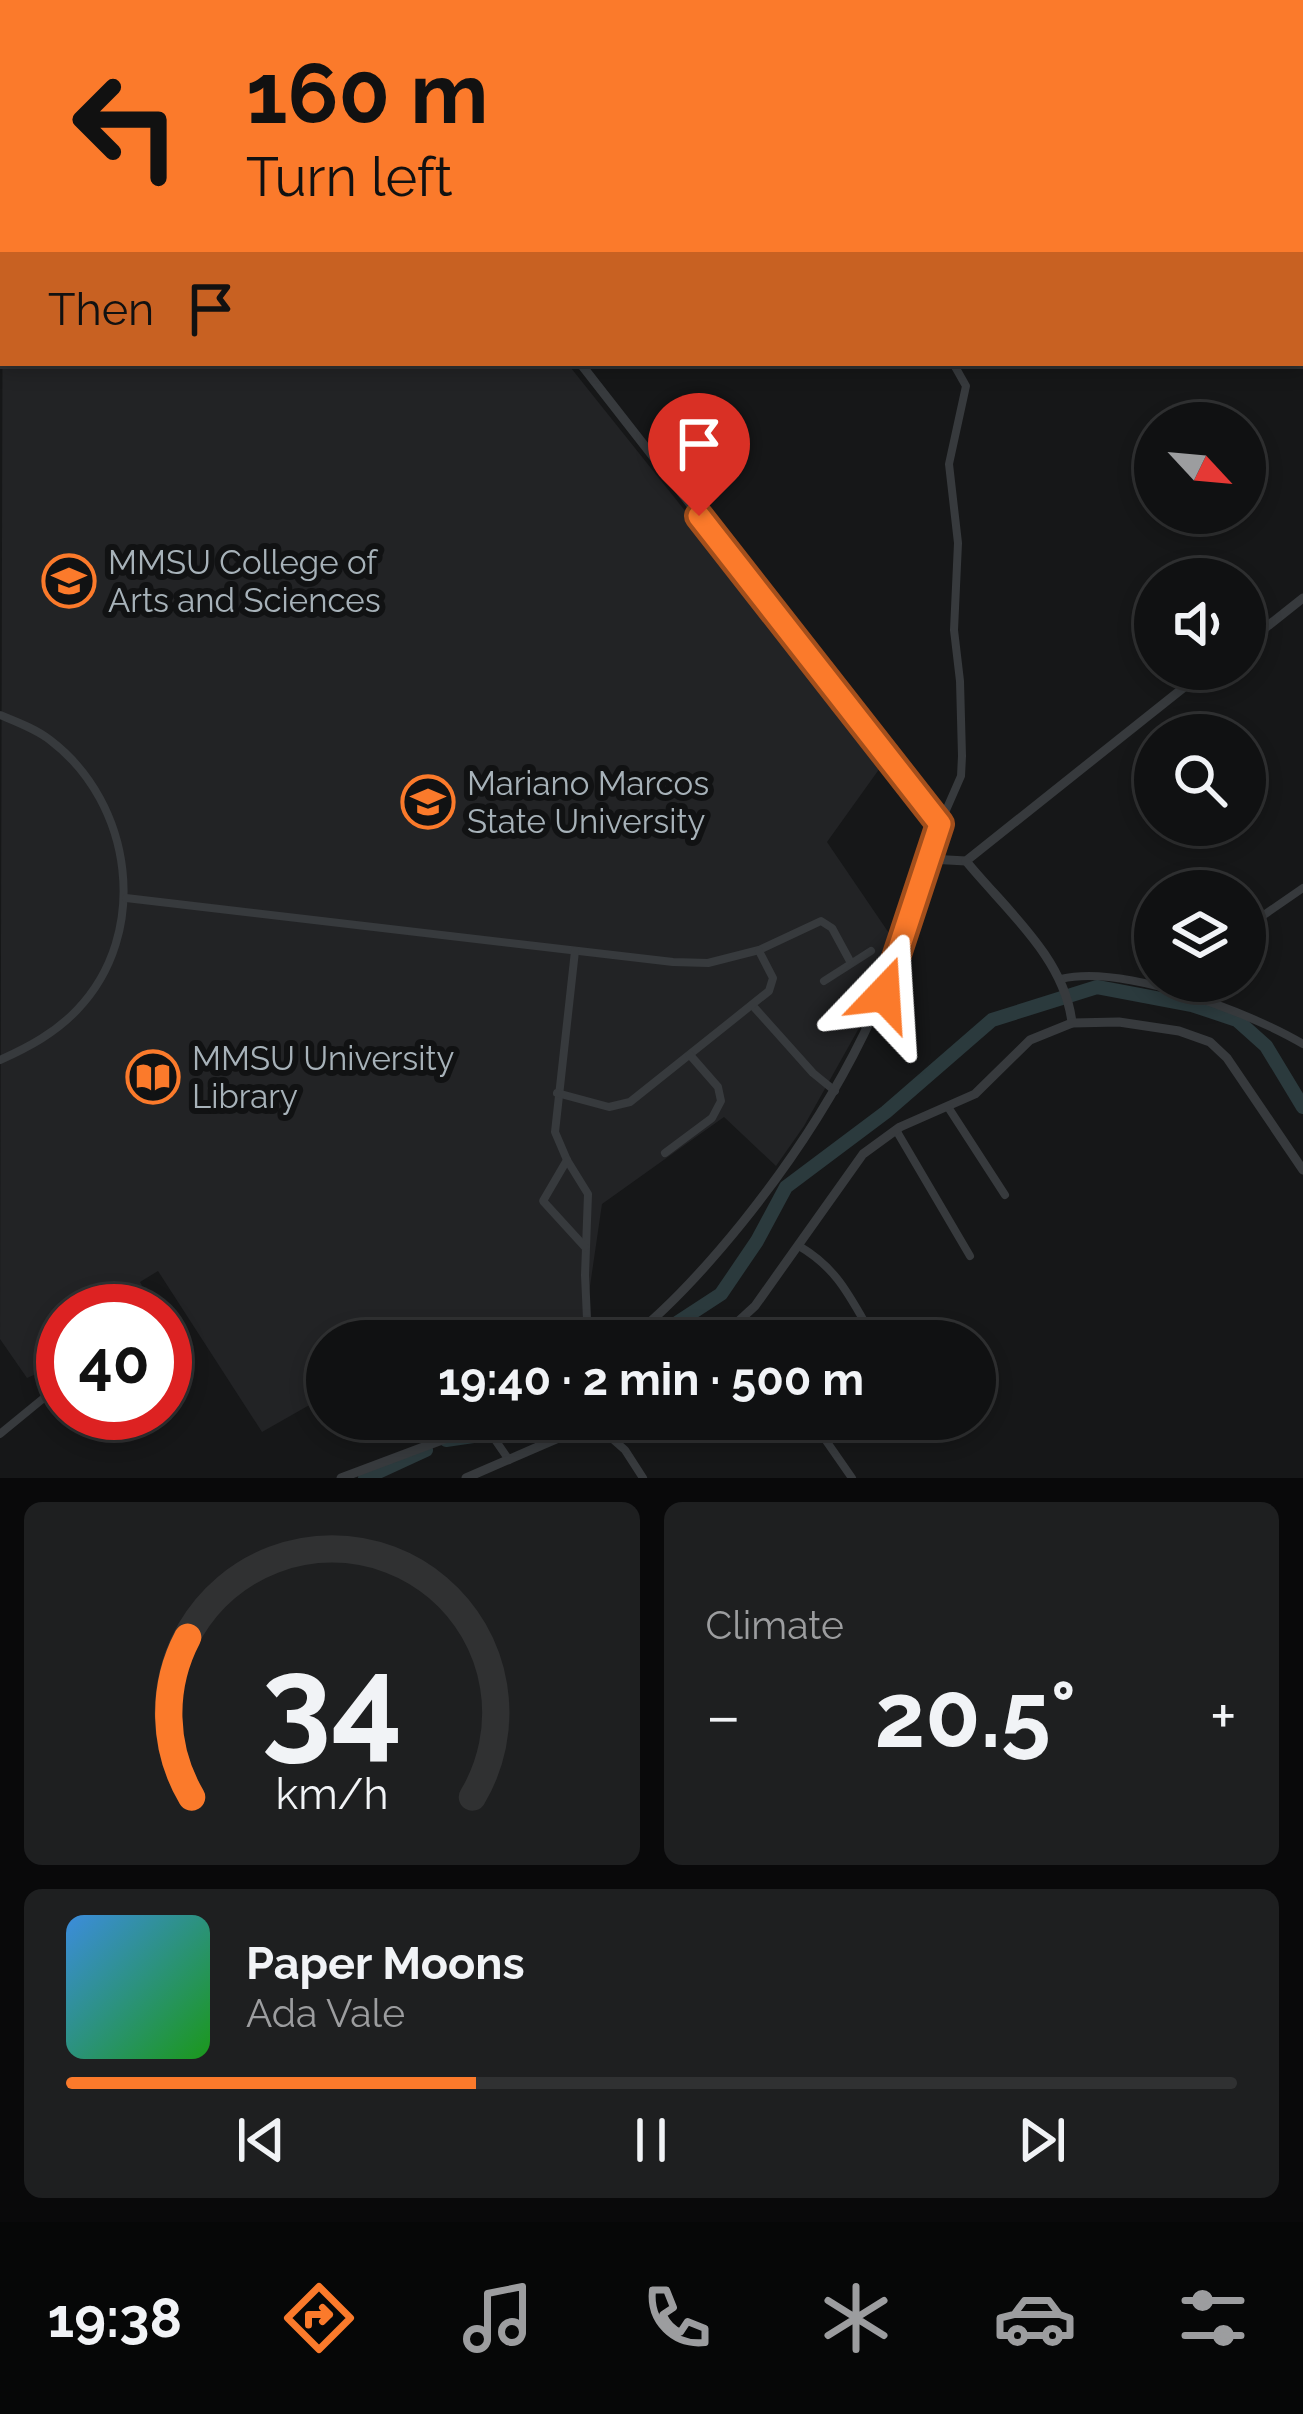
<!DOCTYPE html>
<meta charset="utf-8">
<style>
body{margin:0;font-family:Raleway,sans-serif;background:#1e1f20;color:#f1f3f6;height:100vh;display:flex;flex-direction:column;font-size:45px;white-space:nowrap}
*{box-sizing:border-box;margin:0}
p{font-size:39px;color:#9c9d9f}
.icon{flex:none;width:66px;height:66px;fill:none;stroke:currentColor;stroke-width:2;stroke-linecap:round;stroke-linejoin:round}
.map{position:relative;height:1478px;overflow:hidden}
.panel{display:flex;flex-direction:column;gap:24px;padding:24px;background:#09090a;flex:1}
.panel>*{flex:none}
.top-card{position:absolute;left:0px;top:0px;width:1305px;height:366px;box-shadow:0 6px 18px #0003,0 0 0 3px #303132;background:#fb7a2b;color:#111;overflow:hidden}
.needle{width:78px;rotate:116deg}
.tools{position:absolute;left:1134px;top:402px;display:grid;gap:24px}
.tools a{display:grid;place-items:center;width:132px;height:132px;border-radius:50%;background:#101112;box-shadow:0 6px 18px #0003,0 0 0 3px #303132;font-size:60px}
.speed{position:absolute;left:36px;top:1284px;display:flex;gap:24px;font-size:60px;font-weight:700;text-align:center}
.speed>*{display:grid;place-content:center;width:156px;height:156px;border-radius:50%;background:#101112;box-shadow:0 6px 18px #0003,0 0 0 3px #303132;line-height:1}
.speed .limit{border:18px solid #d22;background:#fff;color:#111}
.pin{position:absolute;display:grid;place-items:center;width:102px;height:102px;color:#fff;margin:-123px -51px;border-radius:50% 50% 50% 0;rotate:-45deg;box-shadow:0 0 12px #0007}
.pin .icon{rotate:45deg}
.me{position:absolute;width:132px;margin:-66px;rotate:20deg;stroke-linejoin:round;filter:drop-shadow(0 0 9px #0008)}
.turn{display:flex;align-items:center;gap:42px;height:252px;padding:0 48px;font-size:54px}
.turn .icon{width:156px;height:156px;stroke-width:2.5}
.turn b{display:block;font-size:84px;line-height:102px}
.then{display:flex;align-items:center;height:114px;padding:0 48px;background:#0003;gap:24px;font-size:45px}
.big{font-size:90px;font-weight:700;line-height:1.1}
.panel .card{flex:1;display:flex;flex-direction:column;justify-content:center;gap:18px;min-width:0;padding:0 42px;border-radius:18px;background:#1e1f20}
.panel .dial{align-items:center;gap:0}
.dial svg{height:312px;overflow:visible;fill:none;stroke:#303132;stroke-width:7;stroke-linecap:round;text-anchor:middle}
.dial text{fill:#f1f3f6;stroke:none}
.song{display:flex;align-items:center;gap:36px}
.cover{width:144px;height:144px;border-radius:18px;background:linear-gradient(135deg,hsl(210 70% 55%),hsl(120 70% 35%))}
.played{height:12px;border-radius:6px;background:linear-gradient(90deg,#fb7a2b 35%,#303132 35%)}
.keys{display:flex;justify-content:space-around;direction:ltr}
.heat{display:flex;justify-content:space-between;align-items:center;font-size:66px;direction:ltr}
.panel .tiles{flex:1;display:grid;gap:24px;grid-template-columns:1fr 1fr}
.card:last-child{grid-column:span 2}
.trip{position:absolute;left:306px;top:1320px;width:690px;height:120px;border-radius:60px;background:#101112;box-shadow:0 6px 18px #0003,0 0 0 3px #303132;font-weight:700;line-height:120px;text-align:center}
.dock{display:flex;height:192px;justify-content:space-around;align-items:center;background:#060707;color:#9c9d9f}
.dock .icon{width:84px;height:84px}
.dock .current{color:#fb7a2b}
.dock b{font-size:54px;color:#f1f3f6}
.map>svg:first-child{display:block}
.built{fill:#222325}
.lines{fill:none;stroke-linecap:round;stroke-linejoin:round}
.river{stroke:#2b3a3d;stroke-width:14}
.minor{stroke:#373a3d;stroke-width:8}
.tertiary{stroke:#373a3d;stroke-width:9}
.primary{stroke:#53585d;stroke-width:10}
.route-casing{stroke:#a34f1c;stroke-width:30}
.route{stroke:#fb7a2b;stroke-width:21}
.labels{text-anchor:middle;dominant-baseline:central;stroke-width:12;stroke-linejoin:round;paint-order:stroke}
.poi-label{font-size:33px;fill:#a7b2b9;stroke:#111213;text-anchor:start}
</style>
<div class="map">
<svg width="1303" height="1478" viewBox="0 0 1303 1478">
<rect width="100%" height="100%" fill="#161718"/>
<polygon class="built" points="3,142 3,363 567,363 885,761 827,842 893,939 859,1028 804,1126 776,1166 724,1117 602,1204 582,1341 327,1341 327,1395 262,1432 158,1271 140,1282 156,1311 63,1311 63,1362 27,1378 0,1339"/>
<g class="lines">
<g class="river">
<polyline points="649,1341 721,1294 757,1241 786,1187 886,1112 992,1020 1097,987 1192,1005 1237,1020 1266,1046 1303,1107"/>
<polyline points="446,1440 487,1434 516,1419"/>
<polyline points="365,1478 426,1450"/>
</g>
<g class="minor">
<polyline points="278,3 281,0"/>
<path d="M0 715C17 722 36 729 50 740 133 803 151 933 77 1010 55 1033 29 1047 0 1060"/>
<polyline points="940,824 961,776 962,756 960,681 954,630 958,543 949,464 966,386 953,363"/>
<polyline points="126,898 673,962 708,963 759,950 821,921 832,928 851,963"/>
<polyline points="1245,928 1303,888"/>
<polyline points="575,951 555,1132 567,1160 588,1194 585,1275 588,1341"/>
<path d="M1061 979C1123 964 1249 1012 1303 1044"/>
<polyline points="824,981 871,951"/>
<polyline points="753,1006 813,1073 835,1091"/>
<polyline points="557,1093 609,1107 630,1102 769,991 773,978 759,951"/>
<polyline points="948,1107 1005,1195"/>
<polyline points="896,1130 970,1256"/>
<polyline points="665,1153 712,1118 721,1101 718,1087 690,1055"/>
<polyline points="567,1160 543,1201 585,1247"/>
<path d="M799 1246C835 1267 848 1293 868 1328"/>
<polyline points="732,1329 744,1341"/>
<polyline points="590,1419 625,1450 643,1478"/>
<polyline points="811,1419 852,1478"/>
<polyline points="485,1425 509,1460"/>
<polyline points="0,1434 56,1388"/>
</g>
<g class="tertiary">
<polyline points="183,0 188,3"/>
<path d="M580 363 940 824C897 982 845 1095 742 1223 708 1265 670 1308 627 1341"/>
<polyline points="1245,644 1303,598"/>
<polyline points="930,859 966,861 1207,669"/>
<path d="M966 861C1005 909 1065 958 1072 1023"/>
<polyline points="717,1341 755,1306 863,1154 900,1127 975,1094 1030,1040 1072,1023 1119,1022 1179,1031 1210,1042 1227,1058 1303,1170"/>
<polyline points="341,1478 498,1419"/>
<polyline points="466,1478 556,1439 586,1419"/>
</g>
<g class="primary">
<polyline points="88,3 90,0"/>
<polyline points="0,126 3,121"/>
</g>
</g>
<g class="lines">
<g class="route-casing">
<polyline id="route" points="699,516 940,824 884,994"/>
</g>
<use href="#route" class="route"/>
</g>
<defs>
<g id="university-ring" transform="scale(2.7)"><circle r="9.5" fill="#111213" stroke="#fb7a2b" stroke-width="1.5"/><path d="M0-5L7-2L0 1L-7-2ZM-4 1L0 2.5L4 1V4Q0 6-4 4Z" fill="#fb7a2b"/></g>
<g id="library-ring" transform="scale(2.7)"><circle r="9.5" fill="#111213" stroke="#fb7a2b" stroke-width="1.5"/><path d="M-6-4Q-3-5.5-.7-3.5V5Q-3 3-6 4ZM6-4Q3-5.5 .7-3.5V5Q3 3 6 4Z" fill="#fb7a2b"/></g>
</defs>
<g fill-rule="evenodd">
<use href="#university-ring" x="69" y="581"/>
<use href="#university-ring" x="428" y="802"/>
<use href="#library-ring" x="153" y="1077"/>
</g>
<g class="labels">
<g class="poi-label">
<text x="108" y="562">MMSU College of<tspan x="108" dy="38">Arts and Sciences</tspan></text>
<text x="467" y="783">Mariano Marcos<tspan x="467" dy="38">State University</tspan></text>
<text x="192" y="1058">MMSU University<tspan x="192" dy="38">Library</tspan></text>
</g>
</g>
</svg>
<div class="tools">
<a><svg class="needle" viewBox="-14 -14 28 28"><path d="M0-13l5 13h-10z" fill="#e53935"/><path d="M0 13l5-13h-10z" fill="#9c9d9f"/></svg></a>
<a><svg class="icon" aria-label="sound" viewBox="0 0 24 24"><path d="M4 9h4l5-4v14l-5-4H4zM17 9q2 3 0 6"/></svg></a>
<a><svg class="icon" aria-label="search" viewBox="0 0 24 24"><circle cx="10" cy="10" r="6"/><path d="M15 15l6 6"/></svg></a>
<a><svg class="icon" aria-label="layers" viewBox="0 0 24 24"><path d="M12 4l9 5-9 5-9-5zM3 14l9 5 9-5"/></svg></a>
</div>
<div class="speed"><div class="limit">40</div></div>
<div class="pin" style="left:699px;top:516px;background:#d93025"><svg class="icon" aria-label="arrive" viewBox="0 0 24 24"><path d="M6 21V4h12l-3 4 3 4H6"/></svg></div>
<svg class="me" style="left:884px;top:994px" viewBox="-20 -20 40 40"><path d="M0-17L14 15 0 8-14 15z" fill="#fb7a2b" stroke="#fff" stroke-width="4"/></svg>
<div class="trip">19:40 · 2 min · 500 m</div>
<div class="top-card">
<div class="turn"><svg class="icon" aria-label="left" viewBox="0 0 24 24"><path d="M17 20v-9H6M10 6l-5 5 5 5"/></svg><div><b>160 m</b>Turn left</div></div>
<div class="then">Then<svg class="icon" aria-label="arrive" viewBox="0 0 24 24"><path d="M6 21V4h12l-3 4 3 4H6"/></svg></div>
</div>
</div>
<section class="panel">
<div class="tiles">
<div class="card dial"><svg viewBox="0 0 100 80">
<path d="M14 69A42 42 0 1 1 86 69"/>
<path d="M14 69A42 42 0 0 1 13 28" stroke="#fb7a2b"/>
<text x="50" y="56" font-size="32" font-weight="700">34</text>
<text x="50" y="72" font-size="11">km/h</text>
</svg></div>
<div class="card"><p>Climate</p>
<div class="heat"><a>−</a><b class="big">20.5°</b><a>+</a></div>
</div>
<div class="card">
<div class="song"><i class="cover"></i><div><b>Paper Moons</b><p>Ada Vale</p></div></div>
<div class="played"></div>
<div class="keys"><svg class="icon" aria-label="previous" viewBox="0 0 24 24"><path d="M18 5L8 12l10 7zM5 5v14"/></svg><svg class="icon" aria-label="pause" viewBox="0 0 24 24"><path d="M8 5v14M16 5v14"/></svg><svg class="icon" aria-label="next" viewBox="0 0 24 24"><path d="M6 5l10 7-10 7zM19 5v14"/></svg></div>
</div>
</div>
</section>
<nav class="dock">
<b>19:38</b>
<svg class="icon current" aria-label="directions" viewBox="0 0 24 24"><path d="M12 3l9 9-9 9-9-9zM9 14v-3h6M13 9l2 2-2 2"/></svg>
<svg class="icon" aria-label="music" viewBox="0 0 24 24"><path d="M9 18V5l10-2v13"/><circle cx="6" cy="18" r="3"/><circle cx="16" cy="16" r="3"/></svg>
<svg class="icon" aria-label="phone" viewBox="0 0 24 24"><path d="M5 4h4l2 5-3 2q2 4 5 5l2-3 5 2v4C11 20 4 13 5 4z"/></svg>
<svg class="icon" aria-label="climate" viewBox="0 0 24 24"><path d="M12 3v18M4 7l16 10M4 17L20 7"/></svg>
<svg class="icon" aria-label="car" viewBox="0 0 24 24"><path d="M5 17H2v-5l4-1 3-4h7l3 4 3 1v5h-3M9 17h6M6 11h13"/><circle cx="7" cy="17" r="2"/><circle cx="17" cy="17" r="2"/></svg>
<svg class="icon" aria-label="filters" viewBox="0 0 24 24"><path d="M4 7h16M4 17h16"/><circle cx="9" cy="7" r="2"/><circle cx="15" cy="17" r="2"/></svg>
</nav>
